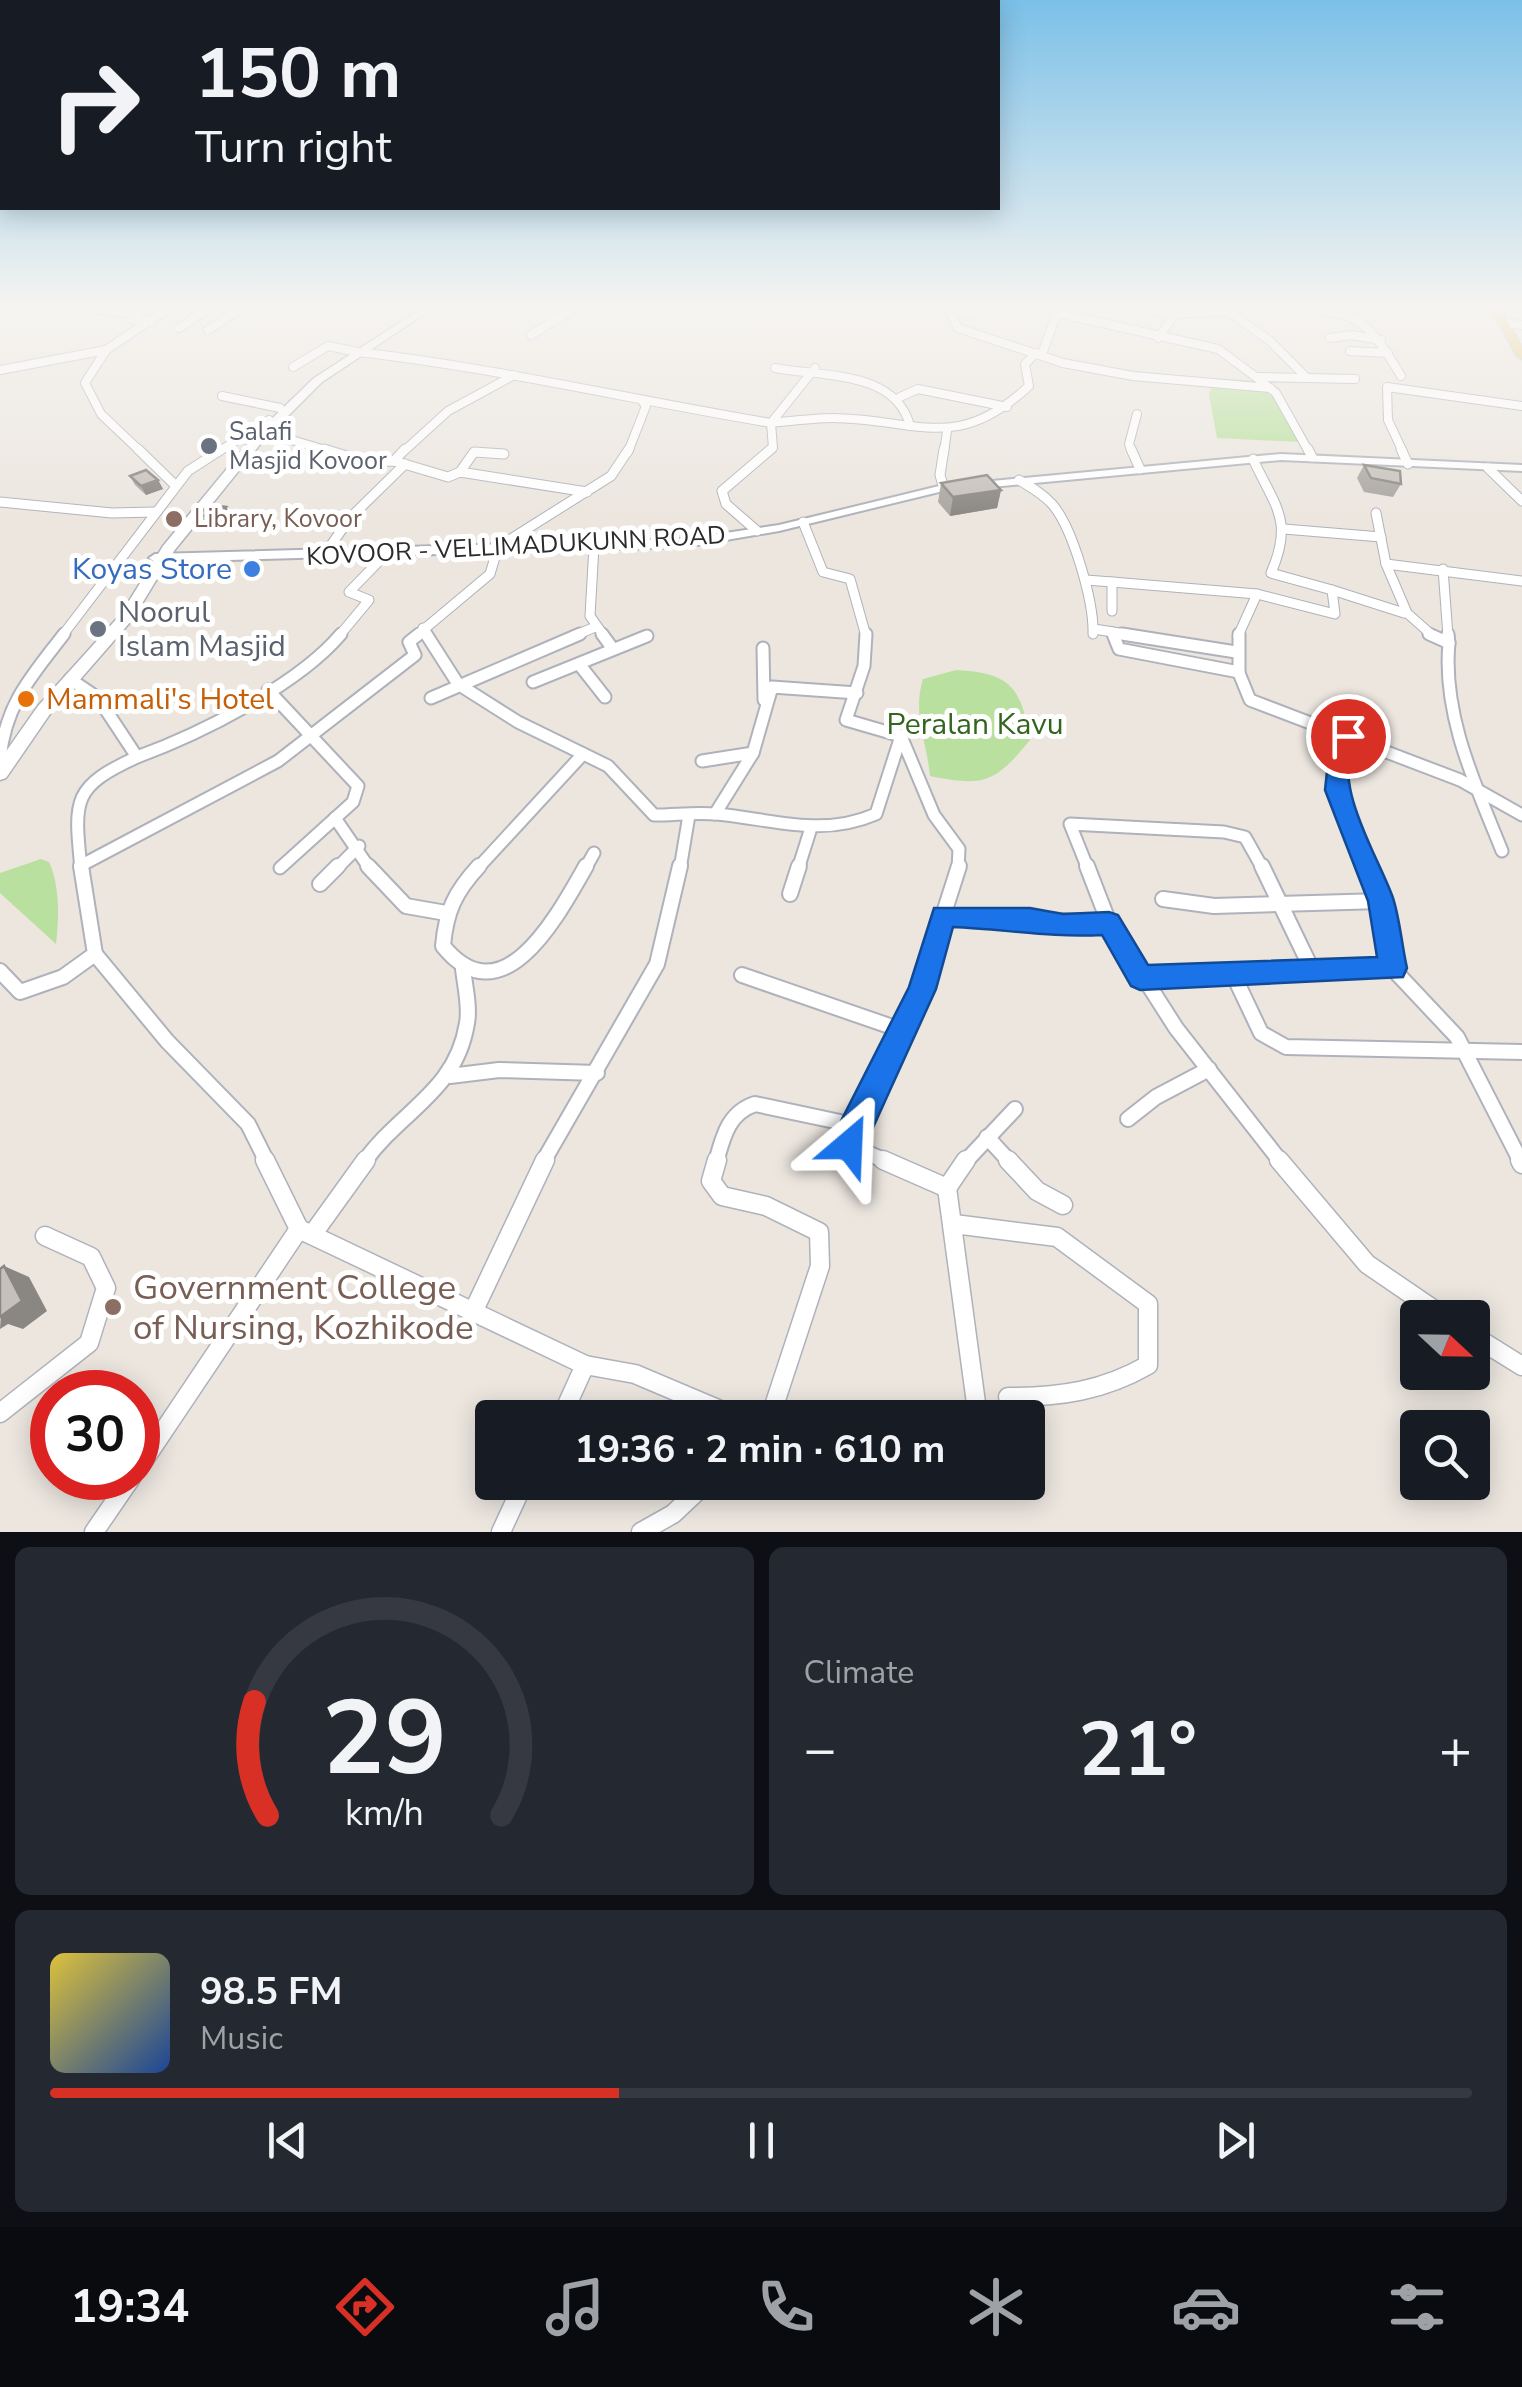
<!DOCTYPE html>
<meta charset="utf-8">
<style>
body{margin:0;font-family:"Nunito Sans",sans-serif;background:#242831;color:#f1f3f6;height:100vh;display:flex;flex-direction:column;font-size:38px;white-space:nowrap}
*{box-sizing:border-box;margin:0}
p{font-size:32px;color:#9ea1a6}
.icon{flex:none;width:55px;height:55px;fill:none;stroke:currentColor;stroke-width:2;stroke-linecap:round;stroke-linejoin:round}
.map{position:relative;height:1532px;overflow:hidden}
.sheet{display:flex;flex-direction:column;gap:15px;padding:15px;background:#0d0f14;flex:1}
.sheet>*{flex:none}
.hud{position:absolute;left:0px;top:0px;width:1000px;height:210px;box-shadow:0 5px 25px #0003;background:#171b24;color:#f1f3f6;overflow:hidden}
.needle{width:65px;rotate:112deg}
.controls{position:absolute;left:1400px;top:1300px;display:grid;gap:20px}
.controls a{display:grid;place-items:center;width:90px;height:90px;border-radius:10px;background:#171b24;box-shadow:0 5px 25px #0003;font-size:50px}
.speed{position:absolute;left:30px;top:1370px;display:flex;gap:20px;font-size:50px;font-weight:700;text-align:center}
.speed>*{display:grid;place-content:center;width:130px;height:130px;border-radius:50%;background:#171b24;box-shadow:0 5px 25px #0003;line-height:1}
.speed .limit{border:15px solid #d22;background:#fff;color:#111}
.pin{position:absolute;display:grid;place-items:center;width:85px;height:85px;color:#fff;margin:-42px;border:5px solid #fff;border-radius:50%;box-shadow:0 2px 10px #0007}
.me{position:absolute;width:110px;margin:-55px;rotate:26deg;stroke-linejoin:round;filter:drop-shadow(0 0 8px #0008)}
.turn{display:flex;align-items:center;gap:35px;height:210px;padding:0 30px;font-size:45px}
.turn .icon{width:130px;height:130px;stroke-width:2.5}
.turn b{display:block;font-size:70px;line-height:85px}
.big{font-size:75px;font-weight:700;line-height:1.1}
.sheet .widget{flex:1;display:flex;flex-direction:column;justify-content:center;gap:15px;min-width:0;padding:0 35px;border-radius:15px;background:#242831}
.sheet .dial{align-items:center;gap:0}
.dial svg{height:260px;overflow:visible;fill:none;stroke:#363941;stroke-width:7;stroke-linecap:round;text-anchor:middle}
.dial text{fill:#f1f3f6;stroke:none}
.song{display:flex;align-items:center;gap:30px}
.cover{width:120px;height:120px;border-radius:15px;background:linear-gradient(135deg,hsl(50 70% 55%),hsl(220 70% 35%))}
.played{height:10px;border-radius:5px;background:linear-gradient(90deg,#d93025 40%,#363941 40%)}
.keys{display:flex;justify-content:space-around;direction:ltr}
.heat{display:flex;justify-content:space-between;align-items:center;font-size:55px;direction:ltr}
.sheet .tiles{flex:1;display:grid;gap:15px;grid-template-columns:1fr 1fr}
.widget:last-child{grid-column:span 2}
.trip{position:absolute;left:475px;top:1400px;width:570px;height:100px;border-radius:10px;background:#171b24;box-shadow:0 5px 25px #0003;font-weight:700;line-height:100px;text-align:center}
.menu{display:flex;height:160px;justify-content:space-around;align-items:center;background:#090b0e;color:#9ea1a6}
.menu .icon{width:70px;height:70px}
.menu .current{color:#d93025}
.menu b{font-size:45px;color:#f1f3f6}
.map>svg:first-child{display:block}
.green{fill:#b9e09e}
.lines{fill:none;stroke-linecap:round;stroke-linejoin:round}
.minor-far4-casing{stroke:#afb2bb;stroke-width:10}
.minor-far3-casing{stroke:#afb2bb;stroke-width:11}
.minor-far2-casing{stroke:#afb2bb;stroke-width:15}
.minor-far1-casing{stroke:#afb2bb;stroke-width:18}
.minor-casing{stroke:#afb2bb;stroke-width:21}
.tertiary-casing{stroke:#afb2bb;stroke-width:4}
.secondary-casing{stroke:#afb2bb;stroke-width:3}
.primary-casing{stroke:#c4c4c4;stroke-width:3}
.minor-far4{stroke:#fff;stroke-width:8}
.minor-far3{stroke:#fff;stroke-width:9}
.minor-far2{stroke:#fff;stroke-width:11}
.minor-far1{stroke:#fff;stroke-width:14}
.minor{stroke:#fff;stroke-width:18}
.tertiary{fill:#fff;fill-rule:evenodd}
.secondary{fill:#fff;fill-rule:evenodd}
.primary{fill:#eac266;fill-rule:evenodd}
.wall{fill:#a9a5a0}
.shaded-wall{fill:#8a8682}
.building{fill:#c5c0ba;stroke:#8a8682;stroke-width:2.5}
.route{fill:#1a73e8;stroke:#114b97;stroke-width:2.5}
.worship-dot{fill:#6b7280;stroke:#fff;stroke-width:4}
.education-dot{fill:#8d6e63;stroke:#fff;stroke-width:4}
.shop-dot{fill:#3f7fe0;stroke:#fff;stroke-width:4}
.food-dot{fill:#e8710a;stroke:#fff;stroke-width:4}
.labels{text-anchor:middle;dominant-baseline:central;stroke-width:10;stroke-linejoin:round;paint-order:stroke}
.far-worship-label{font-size:25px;fill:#5b616d;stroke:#fff;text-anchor:start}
.far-education-label{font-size:25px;fill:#785e54;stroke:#fff;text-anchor:start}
.far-street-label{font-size:25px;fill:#2b2b2b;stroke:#fff}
.shop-label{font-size:30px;fill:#366cbe;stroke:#fff;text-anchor:end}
.worship-label{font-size:30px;fill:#5b616d;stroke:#fff;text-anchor:start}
.food-label{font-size:30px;fill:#c56008;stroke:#fff;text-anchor:start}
.park-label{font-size:30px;fill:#32661e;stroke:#fff}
.near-education-label{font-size:35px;fill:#785e54;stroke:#fff;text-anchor:start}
</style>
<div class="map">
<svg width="1522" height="1532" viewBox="0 0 1522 1532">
<rect width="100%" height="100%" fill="#ece6df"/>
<g class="green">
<polygon points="1213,378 1258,381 1274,398 1300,442 1217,438 1209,395"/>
<path d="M956 670C1011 673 1021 687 1030 740 995 783 984 787 930 776 927 742 912 714 923 679Z"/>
<path d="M41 859 49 862C60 886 59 918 56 944L0 893V873Z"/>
</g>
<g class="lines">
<g class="minor-far4-casing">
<g id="minor-far4">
<polyline points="1124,305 1175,314 1158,338"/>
<polyline points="1219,305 1270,341 1307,378"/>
<path d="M1284 305C1355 315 1363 311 1401 376"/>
<polyline points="67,306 137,314 131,319 151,322"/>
<polyline points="927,306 971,313 975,305"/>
<polyline points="0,307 4,305"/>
<polyline points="949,309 958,328 1063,363 1133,376 1270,388"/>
<polyline points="1058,313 1218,349 1256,377"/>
<polyline points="1175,314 1226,311"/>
<polyline points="1502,323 1522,325"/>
<polyline points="179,328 213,305"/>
<polyline points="208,330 246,305"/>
<polyline points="531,335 579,305"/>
<polyline points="1330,338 1351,335 1381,340"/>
<polyline points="1350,351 1388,353"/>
<path d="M358 352C497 368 633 400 771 423L815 368"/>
<polyline points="1042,354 1060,305"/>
<polyline points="293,367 328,346 353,351"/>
<path d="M775 368C822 377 896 370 910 426"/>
<polyline points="0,370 106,350"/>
<polyline points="222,396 280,408"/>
<polyline points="900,397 918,389 1007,407"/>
<polyline points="265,432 332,452"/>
<polyline points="141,452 101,414 85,383 106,350 173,305"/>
<polyline points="218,452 269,420"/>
<polyline points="403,452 448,411 514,375"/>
<polyline points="628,452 646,406 641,400"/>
<path d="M768 452 773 448 771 423C791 421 813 418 833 418 917 419 956 454 1029 386L1025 364 1036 353"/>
<polyline points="944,452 947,431"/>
<polyline points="1132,452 1129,444 1137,414"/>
<polyline points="1309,452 1276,393 1256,377 1355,379"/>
<polyline points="1403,452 1388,420 1387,387 1522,406"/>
</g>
</g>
<g class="minor-far3-casing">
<g id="minor-far3">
<polyline points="138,449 175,485"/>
<polyline points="324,449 366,462 394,461 448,477 460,472 474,452 504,454"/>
<polyline points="1131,449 1140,469"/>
<polyline points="1308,449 1312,457"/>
<polyline points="1401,449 1408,464"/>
<polyline points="394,461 405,449"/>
<polyline points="1488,468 1522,501"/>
<polyline points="460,472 587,492"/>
<path d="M1019 480C1031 487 1043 494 1052 504 1073 528 1094 602 1093 634"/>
<polyline points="944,489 940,475 944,449"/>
<polyline points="0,502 112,513 155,512"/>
<polyline points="1376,513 1386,564"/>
<polyline points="803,522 823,572 850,579 866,636"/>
<polyline points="1284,529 1381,537"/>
<polyline points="757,531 726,504 722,491 771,449"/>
<polyline points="594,546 590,616 604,636"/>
<polyline points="324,555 350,518 405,464"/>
<polyline points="1443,569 1448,636"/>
<polyline points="1086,580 1112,582 1112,611"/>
<path d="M1112 582 1257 594 1335 614 1332 590 1271 573C1294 520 1275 507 1253 459"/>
<polyline points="1332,590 1404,613"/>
<polyline points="423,628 428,636"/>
<polyline points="1094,629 1138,636"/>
<polyline points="1112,632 1114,636"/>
<polyline points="62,636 188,471 222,449"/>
<polyline points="339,636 369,600 349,592 388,552"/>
<polyline points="416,636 490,574 498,547 611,476 629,449"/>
<polyline points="574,636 595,627"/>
<polyline points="1238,636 1257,594"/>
<polyline points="1433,636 1407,613 1386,564 1522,581"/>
</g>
</g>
<g class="minor-far2-casing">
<g id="minor-far2">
<path d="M426 634 458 684 518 722 608 766 654 815C675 815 696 812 716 814 773 819 821 838 876 814L901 736"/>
<polyline points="602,634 613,649"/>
<polyline points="866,634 864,666 846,720 901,736 934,815 959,849 958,869"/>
<polyline points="1113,634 1119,649 1239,672"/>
<polyline points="1122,634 1236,652"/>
<polyline points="1239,634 1239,673 1250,700 1460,780 1522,815"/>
<path d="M1429 634 1449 643C1442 715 1476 786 1502 851"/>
<polyline points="1448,634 1449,643"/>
<polyline points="763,648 764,700"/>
<polyline points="579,664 605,697"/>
<path d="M70 679 98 698 137 757C200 734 298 685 341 634"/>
<polyline points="533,682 647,636"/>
<polyline points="268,690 358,786 353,802 280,868"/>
<polyline points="431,698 580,634"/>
<polyline points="1343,734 1337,790 1368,869"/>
<polyline points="702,761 753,753 772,687 857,693"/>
<path d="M7 763 0 758C6 703 31 677 64 634"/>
<polyline points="715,814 753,753"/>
<polyline points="335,818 370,869"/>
<polyline points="80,866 278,761 415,655 409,642 419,634"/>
<path d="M81 869C74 799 72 787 137 757"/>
<polyline points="336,869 359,846"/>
<polyline points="477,869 583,754"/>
<polyline points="585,869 594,853"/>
<polyline points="680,869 689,815"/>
<polyline points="798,869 810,831"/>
<polyline points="1088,869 1070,824 1224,832 1245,837 1263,869"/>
</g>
</g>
<g class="minor-far1-casing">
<g id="minor-far1">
<polyline points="368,866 406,906 446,913"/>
<path d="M479 866C455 892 446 911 443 946 503 1020 558 915 586 866"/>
<polyline points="1087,866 1109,923"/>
<polyline points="1262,866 1313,972 1393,969"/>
<polyline points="1367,866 1381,901 1393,969 1457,1037 1521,1162"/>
<polyline points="320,884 338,866"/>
<polyline points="790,894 799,866"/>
<polyline points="1163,899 1214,906 1381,901"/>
<polyline points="943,916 959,866"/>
<polyline points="95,954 167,1041 248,1124 267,1162"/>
<polyline points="0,971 20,992 63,977 95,954 81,866"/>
<polyline points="1233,974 1261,1033 1286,1047 1522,1052"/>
<polyline points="742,975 901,1030"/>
<polyline points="1141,977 1313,972"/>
<polyline points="450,1076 499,1070 597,1073"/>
<polyline points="1128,1119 1156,1097 1209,1069"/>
<polyline points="854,1125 849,1145 888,1162"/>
<polyline points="987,1137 1010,1162"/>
<path d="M364 1162C401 1110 456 1092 467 1023 470 1007 465 986 463 969"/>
<polyline points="543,1162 657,964 680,866"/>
<path d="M716 1162C723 1137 728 1113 755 1104L854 1125 909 1012 943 916 1109 923 1176 1028 1281 1162"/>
<polyline points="965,1162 1015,1109"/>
</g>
</g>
<g class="minor-casing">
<g id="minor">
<polyline points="265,1160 299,1229"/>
<polyline points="717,1160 711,1181 722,1196 766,1206 819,1232 820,1266 770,1418"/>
<polyline points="883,1160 947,1188 978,1418"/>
<polyline points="1008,1160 1037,1191 1063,1205"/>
<polyline points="1279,1160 1367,1264 1446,1318"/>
<polyline points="1520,1160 1522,1164"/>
<polyline points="947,1188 966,1160"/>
<path d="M954 1224 1057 1237 1148 1304V1365C1103 1391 1060 1397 1008 1397"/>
<polyline points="312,1235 366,1160"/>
<polyline points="474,1310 545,1160"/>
<polyline points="1472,1335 1522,1366"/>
<polyline points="0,1413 89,1343 106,1288 91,1257 45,1236"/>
<polyline points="561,1418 585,1365 635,1374 739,1418"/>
<polyline points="138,1469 299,1229 585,1365"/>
<polyline points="94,1532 131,1478"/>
<polyline points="501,1532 524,1482"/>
<polyline points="641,1532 673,1514 707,1482"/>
</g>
</g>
<g class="tertiary-casing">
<polygon id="tertiary" points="1281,454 1522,465 1522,471 1281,460 939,492 779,531 685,547 155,562 149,558 155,554 685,539 779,525 939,486"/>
</g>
<g class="secondary-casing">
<polygon id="secondary" points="427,305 438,305 322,382 262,442 174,551 132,620 50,714 6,778 0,780 0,760 38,706 121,614 163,546 254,436 314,378"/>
</g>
<g class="primary-casing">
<polygon id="primary" points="1488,305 1498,305 1522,347 1522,359 1517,356"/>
</g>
<use href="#minor-far4" class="minor-far4"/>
<use href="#minor-far3" class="minor-far3"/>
<use href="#minor-far2" class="minor-far2"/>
<use href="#minor-far1" class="minor-far1"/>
<use href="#minor" class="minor"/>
<use href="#tertiary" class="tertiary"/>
<use href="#secondary" class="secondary"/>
<use href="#primary" class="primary"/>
</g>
<g class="wall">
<polygon points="1364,465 1401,484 1393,497 1364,492 1357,478"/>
<polygon points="130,476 158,480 163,489 146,495 135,485"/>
<polygon points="941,483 1001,490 997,508 950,516 938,502"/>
<polygon points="226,507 231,516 220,526 203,524 198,515"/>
</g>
<g class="shaded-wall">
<polygon points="158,480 163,489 146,495 141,486"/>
<polygon points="1001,490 997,508 950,516 953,497"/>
<polygon points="226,507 231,516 220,526 216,517"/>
<polygon points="4,1266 29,1277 47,1311 23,1329 8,1324 0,1329"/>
</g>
<g class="building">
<polygon points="1364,465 1400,471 1401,484 1371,478"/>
<polygon points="146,470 158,480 141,486 130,476"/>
<polygon points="987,475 1001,490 953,497 941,483"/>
<polygon points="209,505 226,507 216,517 198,515"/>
<polygon points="4,1266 22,1301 0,1317 0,1269"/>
</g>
<linearGradient id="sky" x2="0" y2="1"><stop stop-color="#7bc0e8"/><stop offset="0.59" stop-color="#f6f4f1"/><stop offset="1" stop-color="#f6f4f1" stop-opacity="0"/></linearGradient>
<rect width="1522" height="519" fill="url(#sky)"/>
<path class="route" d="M1342 726 1359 736C1326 777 1378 855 1393 898 1400 920 1402 946 1407 968L1403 977 1140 990 1131 986 1102 935C1052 938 1003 929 953 927L936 989 860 1156 849 1161 838 1156 833 1145 839 1125 909 987 934 908H1030L1063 914 1109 912 1118 915 1148 965 1377 957 1368 901 1325 790 1331 734Z"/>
<g class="worship-dot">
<circle cx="209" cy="446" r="10"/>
<circle cx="98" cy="629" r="10"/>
</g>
<g class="education-dot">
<circle cx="174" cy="519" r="10"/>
<circle cx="113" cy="1307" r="10"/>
</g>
<circle class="shop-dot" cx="252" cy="569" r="10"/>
<circle class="food-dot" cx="26" cy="699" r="10"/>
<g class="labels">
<g class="far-worship-label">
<text x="229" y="432">Salafi<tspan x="229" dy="29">Masjid Kovoor</tspan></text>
</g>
<g class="far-education-label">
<text x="194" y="519">Library, Kovoor</text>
</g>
<g class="far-street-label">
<text transform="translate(516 546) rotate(-3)">KOVOOR - VELLIMADUKUNN ROAD</text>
</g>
<g class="shop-label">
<text x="232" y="569">Koyas Store</text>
</g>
<g class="worship-label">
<text x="118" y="612">Noorul<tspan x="118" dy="34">Islam Masjid</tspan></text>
</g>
<g class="food-label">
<text x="46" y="699">Mammali's Hotel</text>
</g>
<g class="park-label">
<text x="975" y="724">Peralan Kavu</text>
</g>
<g class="near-education-label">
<text x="133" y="1287">Government College<tspan x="133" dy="40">of Nursing, Kozhikode</tspan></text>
</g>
</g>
</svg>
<div class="controls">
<a><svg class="needle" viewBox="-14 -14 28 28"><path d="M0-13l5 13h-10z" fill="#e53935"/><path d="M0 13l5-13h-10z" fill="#9ea1a6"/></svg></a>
<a><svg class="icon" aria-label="search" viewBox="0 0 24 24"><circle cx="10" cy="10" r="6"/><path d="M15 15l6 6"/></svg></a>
</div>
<div class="speed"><div class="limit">30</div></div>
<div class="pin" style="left:1348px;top:736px;background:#d93025"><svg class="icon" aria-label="arrive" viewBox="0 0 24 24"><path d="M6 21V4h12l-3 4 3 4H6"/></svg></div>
<svg class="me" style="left:849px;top:1145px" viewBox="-20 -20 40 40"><path d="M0-17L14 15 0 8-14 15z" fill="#1a73e8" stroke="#fff" stroke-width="4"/></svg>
<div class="trip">19:36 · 2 min · 610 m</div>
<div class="hud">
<div class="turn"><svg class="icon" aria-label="right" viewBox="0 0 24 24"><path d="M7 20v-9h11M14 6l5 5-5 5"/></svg><div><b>150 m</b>Turn right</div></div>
</div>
</div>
<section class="sheet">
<div class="tiles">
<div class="widget dial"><svg viewBox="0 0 100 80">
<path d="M14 69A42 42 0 1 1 86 69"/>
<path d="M14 69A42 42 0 0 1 10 34" stroke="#d93025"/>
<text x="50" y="56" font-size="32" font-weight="700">29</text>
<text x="50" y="72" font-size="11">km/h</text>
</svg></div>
<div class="widget"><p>Climate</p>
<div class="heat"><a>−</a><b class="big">21°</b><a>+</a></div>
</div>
<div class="widget">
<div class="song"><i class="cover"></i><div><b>98.5 FM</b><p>Music</p></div></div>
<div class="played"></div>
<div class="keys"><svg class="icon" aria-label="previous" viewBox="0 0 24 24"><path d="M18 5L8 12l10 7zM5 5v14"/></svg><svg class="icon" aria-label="pause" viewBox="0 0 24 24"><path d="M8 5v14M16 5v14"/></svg><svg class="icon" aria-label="next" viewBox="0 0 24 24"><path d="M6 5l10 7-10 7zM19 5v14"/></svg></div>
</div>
</div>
</section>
<nav class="menu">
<b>19:34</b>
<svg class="icon current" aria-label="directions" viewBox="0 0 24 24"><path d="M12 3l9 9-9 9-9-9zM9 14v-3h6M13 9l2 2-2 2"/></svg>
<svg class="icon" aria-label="music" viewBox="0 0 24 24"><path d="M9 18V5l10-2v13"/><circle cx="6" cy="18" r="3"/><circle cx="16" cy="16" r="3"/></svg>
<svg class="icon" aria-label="phone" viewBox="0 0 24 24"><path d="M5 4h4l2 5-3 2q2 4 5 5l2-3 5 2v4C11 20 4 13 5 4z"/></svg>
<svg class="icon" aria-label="climate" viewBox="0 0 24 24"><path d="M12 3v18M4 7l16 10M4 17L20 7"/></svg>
<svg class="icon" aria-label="car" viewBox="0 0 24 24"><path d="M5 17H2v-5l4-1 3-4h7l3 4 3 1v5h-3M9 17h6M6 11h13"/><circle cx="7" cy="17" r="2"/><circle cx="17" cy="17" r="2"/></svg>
<svg class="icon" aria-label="filters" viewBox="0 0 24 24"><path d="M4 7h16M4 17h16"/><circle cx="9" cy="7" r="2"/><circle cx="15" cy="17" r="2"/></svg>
</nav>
